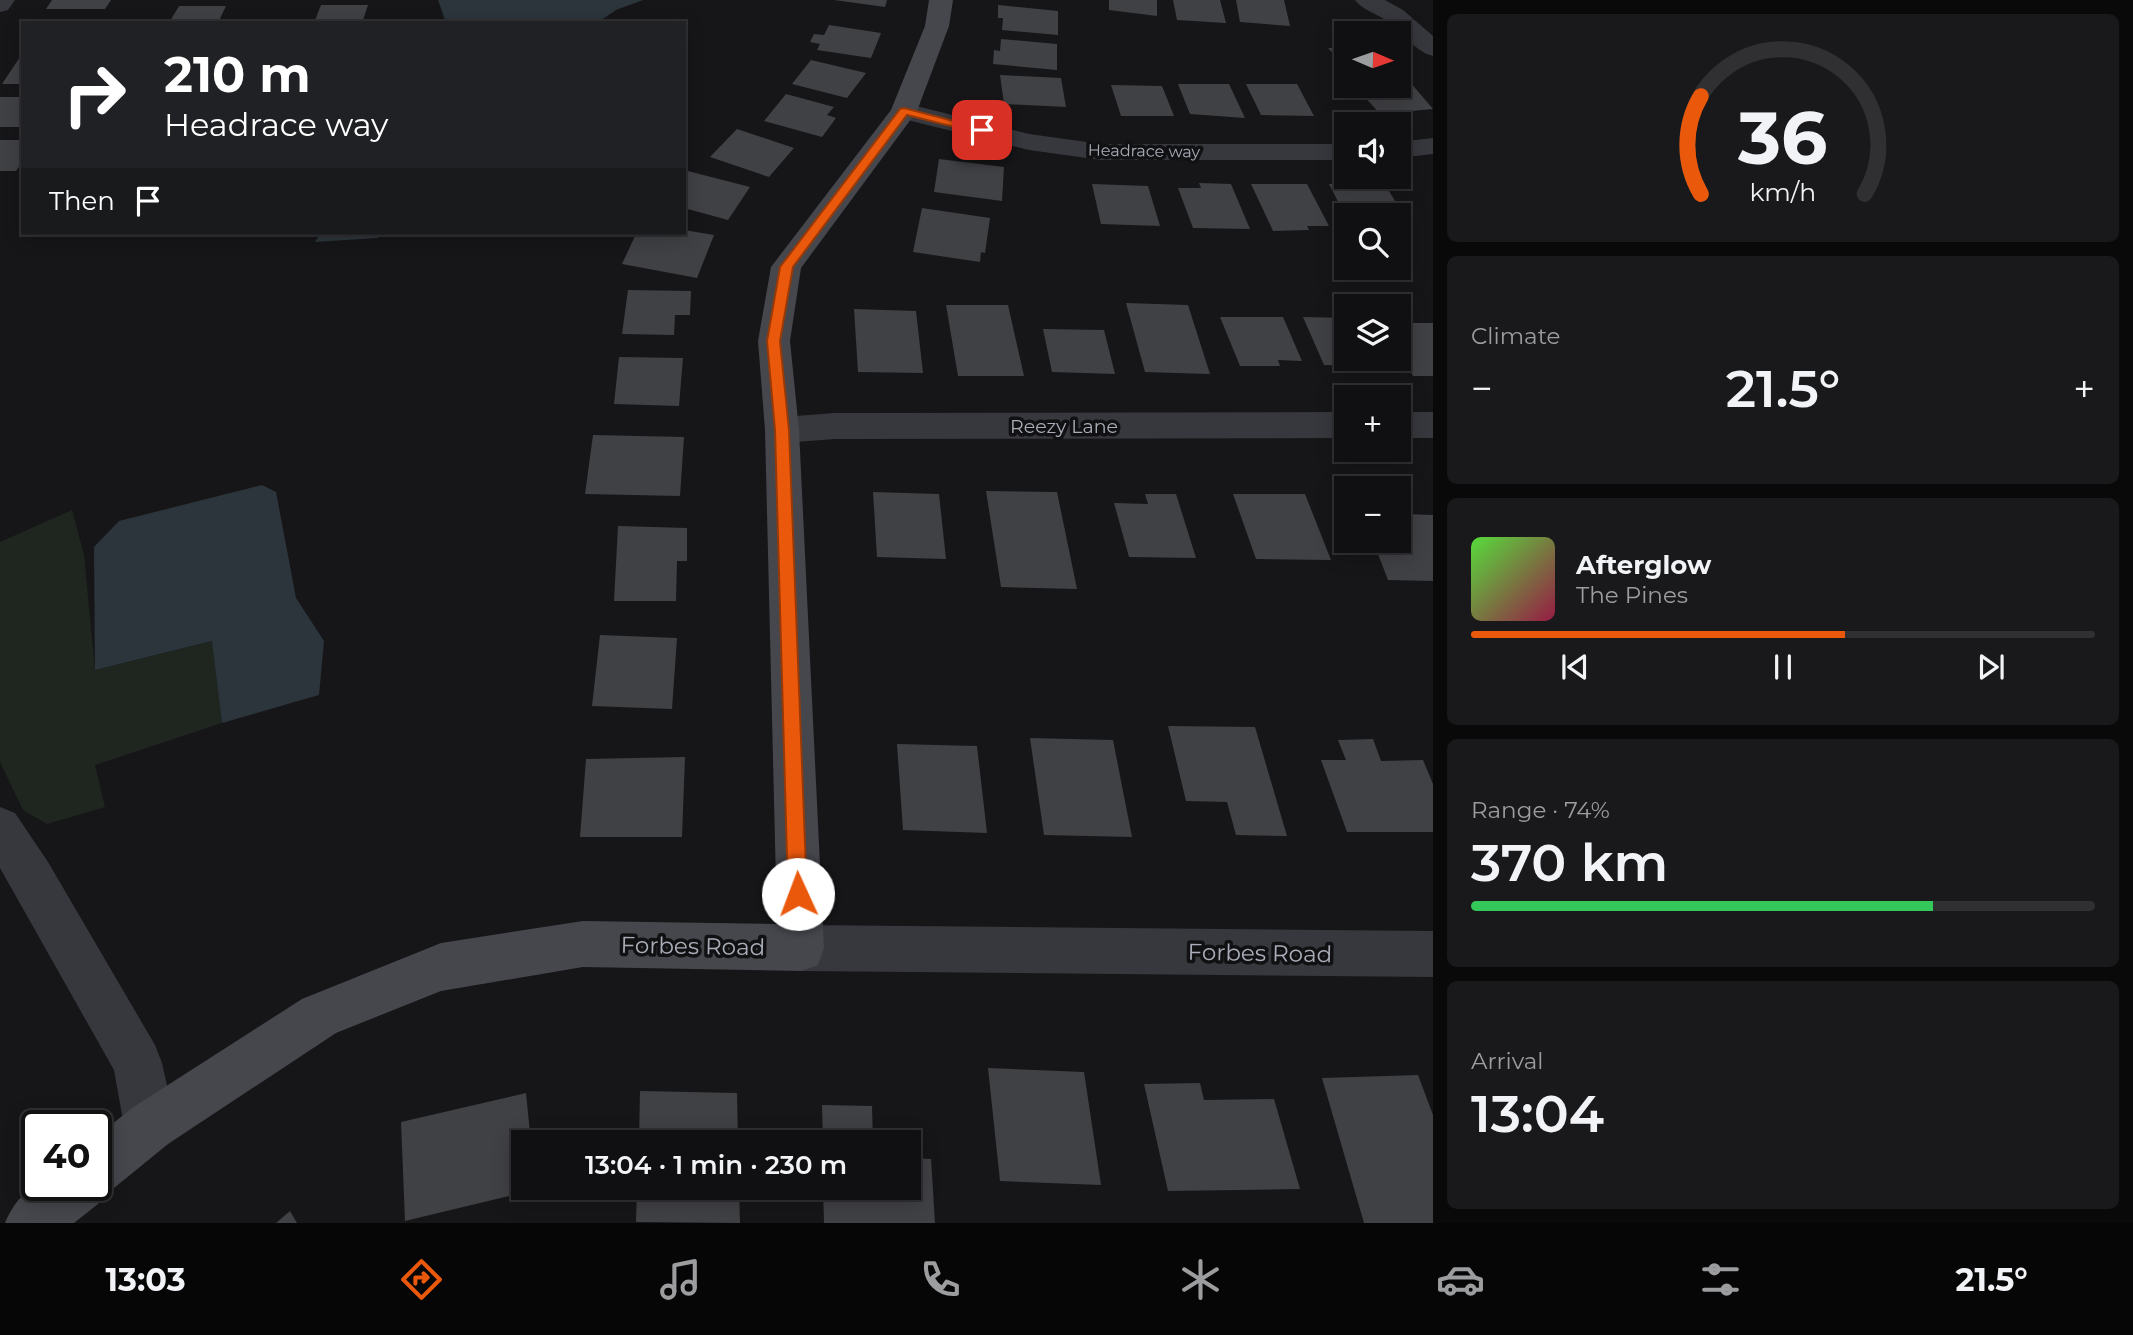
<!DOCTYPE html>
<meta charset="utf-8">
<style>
body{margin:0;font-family:Montserrat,sans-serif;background:#19191b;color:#f1f3f6;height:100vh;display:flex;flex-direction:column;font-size:26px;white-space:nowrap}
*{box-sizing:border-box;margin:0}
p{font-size:23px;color:#9c9d9f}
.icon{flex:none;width:38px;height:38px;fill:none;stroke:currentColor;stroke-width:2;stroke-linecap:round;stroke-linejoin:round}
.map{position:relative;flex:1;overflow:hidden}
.drawer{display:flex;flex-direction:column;gap:14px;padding:14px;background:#09090a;width:700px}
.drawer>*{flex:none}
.top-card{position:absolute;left:21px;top:21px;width:665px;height:214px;border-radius:0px;box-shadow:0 4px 18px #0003,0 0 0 2px #303032;background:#202124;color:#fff;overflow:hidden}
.needle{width:46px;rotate:92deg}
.fabs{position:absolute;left:1334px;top:21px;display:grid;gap:14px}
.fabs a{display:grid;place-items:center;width:77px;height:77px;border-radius:0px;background:#101012;box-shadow:0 4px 18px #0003,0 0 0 2px #303032;font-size:35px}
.speed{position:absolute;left:21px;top:1110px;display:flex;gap:14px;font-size:35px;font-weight:700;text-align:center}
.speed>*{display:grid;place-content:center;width:91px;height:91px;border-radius:50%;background:#101012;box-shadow:0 4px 18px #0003,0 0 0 2px #303032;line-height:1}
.speed .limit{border:4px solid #111;border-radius:10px;background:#fff;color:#111}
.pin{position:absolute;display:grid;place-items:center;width:60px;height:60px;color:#fff;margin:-30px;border-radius:14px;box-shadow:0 4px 10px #0006}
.me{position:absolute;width:77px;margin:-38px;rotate:358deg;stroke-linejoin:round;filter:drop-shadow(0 0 5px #0008)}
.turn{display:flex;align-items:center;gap:24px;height:147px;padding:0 28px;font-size:32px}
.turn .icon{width:91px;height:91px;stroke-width:2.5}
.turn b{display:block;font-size:49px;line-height:60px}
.then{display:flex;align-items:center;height:66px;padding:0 28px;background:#0003;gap:14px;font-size:26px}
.big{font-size:52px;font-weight:600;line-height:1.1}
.drawer .tile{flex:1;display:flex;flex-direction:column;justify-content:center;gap:10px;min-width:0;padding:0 24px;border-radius:10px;background:#19191b}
.drawer .dial{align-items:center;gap:0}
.dial svg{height:182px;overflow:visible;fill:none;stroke:#303032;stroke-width:7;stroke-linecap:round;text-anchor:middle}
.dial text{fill:#f1f3f6;stroke:none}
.song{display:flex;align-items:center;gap:21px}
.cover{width:84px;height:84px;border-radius:10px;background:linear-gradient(135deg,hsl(110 70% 55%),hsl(340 70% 35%))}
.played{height:7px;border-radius:4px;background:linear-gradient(90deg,#ea580c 60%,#303032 60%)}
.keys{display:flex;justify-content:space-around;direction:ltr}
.heat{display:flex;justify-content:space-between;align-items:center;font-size:38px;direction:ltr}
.charge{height:10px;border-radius:5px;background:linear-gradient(90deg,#34c759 74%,#303032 0)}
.trip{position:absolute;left:511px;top:1130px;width:410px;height:70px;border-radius:0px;background:#101012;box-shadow:0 4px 18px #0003,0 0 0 2px #303032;font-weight:600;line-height:70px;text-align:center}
.menu{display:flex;height:112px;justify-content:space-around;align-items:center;background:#060607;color:#9c9d9f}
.menu .icon{width:49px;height:49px}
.menu .selected{color:#ea580c}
.menu b{font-size:32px;color:#f1f3f6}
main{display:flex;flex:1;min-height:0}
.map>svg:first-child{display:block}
.green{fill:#1e261f}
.water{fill:#2c353c}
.building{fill:#404145}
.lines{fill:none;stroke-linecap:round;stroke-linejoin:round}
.street{fill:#37383d;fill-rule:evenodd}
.secondary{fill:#45474d;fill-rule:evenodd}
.route{fill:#ea580c;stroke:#983908;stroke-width:2}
.labels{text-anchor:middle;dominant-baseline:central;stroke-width:7;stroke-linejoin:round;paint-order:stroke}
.far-street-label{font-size:16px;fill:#a8adb8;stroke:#111113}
.street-label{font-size:19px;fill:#a8adb8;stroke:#111113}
.near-street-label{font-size:23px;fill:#a8adb8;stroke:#111113}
</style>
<main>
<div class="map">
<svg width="1433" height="1223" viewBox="0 0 1433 1223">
<rect width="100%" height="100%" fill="#161618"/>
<polygon class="green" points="72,510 84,555 95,670 213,641 222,723 95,765 105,807 47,824 23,810 0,762 0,542"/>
<g class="water">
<polygon points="438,0 643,0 616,10 597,23 446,23"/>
<polygon points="321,233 388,233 377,238 315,242"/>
<polygon points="262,485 276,492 296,598 324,641 319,695 222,723 212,641 95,670 94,547 119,521"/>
</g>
<g class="building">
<polygon points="52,0 111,0 105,9 46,9"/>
<polygon points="834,0 887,0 885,7"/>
<polygon points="1109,0 1157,0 1157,16 1109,10"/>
<polygon points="1173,0 1220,0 1226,23 1177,20"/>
<polygon points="1236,0 1284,0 1290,26 1240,22"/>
<polygon points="321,5 368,5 362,23 314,23"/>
<polygon points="998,5 1058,11 1058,35 1002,30 1003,18 998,18"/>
<polygon points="179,6 226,6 218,23 169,23"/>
<polygon points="41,20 93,20 91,23 39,23"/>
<polygon points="829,25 881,33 871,58 817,50 820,44 810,42 814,34 824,35"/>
<polygon points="1001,39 1057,44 1057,70 993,64 994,50 1000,51"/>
<polygon points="1346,47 1346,68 1328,48"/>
<polygon points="20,57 23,57 23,84 2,84"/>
<polygon points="811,60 866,73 847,98 792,84"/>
<polygon points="1000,75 1061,78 1066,107 1004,104"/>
<polygon points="1409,81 1433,109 1380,114 1355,86 1398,86 1398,82"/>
<polygon points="1178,84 1229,84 1245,118 1190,114"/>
<polygon points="1246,84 1297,84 1314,116 1261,115"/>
<polygon points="1111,85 1162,86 1174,116 1121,116"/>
<polygon points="786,94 834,107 827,115 836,118 822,137 764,121"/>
<rect x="0" y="97" width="23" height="30"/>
<polygon points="737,129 794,148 769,177 710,157"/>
<polygon points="0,140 23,140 23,161 16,171 0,171"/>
<polygon points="939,159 1004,167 1002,201 934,192"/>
<polygon points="684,170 750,187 728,220 684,208"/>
<polygon points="1199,183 1231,184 1250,229 1193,228 1178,188 1201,188"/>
<polygon points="1092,184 1148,186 1160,226 1101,224"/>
<polygon points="1251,184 1307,184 1329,226 1307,226 1309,230 1273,231"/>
<polygon points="1329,184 1385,184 1408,223 1398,223 1398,215 1345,215"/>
<polygon points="922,208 990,218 985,253 981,252 980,262 913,252"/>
<polygon points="684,230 714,235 697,278 622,264 635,236 624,233 684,233"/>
<polygon points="628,290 691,291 690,315 675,315 674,335 622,334"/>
<polygon points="1126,303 1188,305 1210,374 1145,372"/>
<polygon points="946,305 1008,305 1024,376 958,376"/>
<polygon points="854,309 916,311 923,373 858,372"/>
<polygon points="1220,317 1283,317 1302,361 1278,360 1280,366 1240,366"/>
<polygon points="1303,317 1346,318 1346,359 1385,359 1388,366 1324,365"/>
<polygon points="1398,323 1433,323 1433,376 1413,376 1398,346"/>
<polygon points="1043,329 1104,330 1115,374 1052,372"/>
<polygon points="619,357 683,358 679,406 614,404"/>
<polygon points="593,435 684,437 680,496 585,494"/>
<polygon points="986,491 1057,492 1077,589 1001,587"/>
<polygon points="873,492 939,494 946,559 877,557"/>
<polygon points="1145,494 1176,494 1196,558 1129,557 1114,503 1148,504"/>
<polygon points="1233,494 1305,494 1331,560 1256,559"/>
<polygon points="1398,498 1405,514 1433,515 1433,581 1388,580 1373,541 1398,541"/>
<polygon points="618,526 687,528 687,561 677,561 676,601 614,601"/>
<polygon points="600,635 677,638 672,709 592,706"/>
<polygon points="1168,726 1255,727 1287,836 1236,835 1227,802 1186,801"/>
<polygon points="1030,738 1113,740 1132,837 1044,835"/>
<polygon points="1373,739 1381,761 1423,760 1433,784 1433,832 1347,832 1321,760 1346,760 1338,740"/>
<polygon points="897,744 977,746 987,833 903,830"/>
<polygon points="685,757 682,837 580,837 586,759"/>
<polygon points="988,1068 1084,1072 1101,1185 1000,1181"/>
<polygon points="1418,1075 1433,1115 1433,1223 1364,1223 1322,1078"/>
<polygon points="1200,1083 1204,1100 1274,1099 1300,1189 1168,1191 1144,1084"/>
<polygon points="640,1091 737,1093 738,1143 639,1143"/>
<polygon points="526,1093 531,1143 523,1143 523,1188 538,1189 405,1221 401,1122"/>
<polygon points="822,1105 872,1106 873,1143 823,1143"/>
<polygon points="908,1158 931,1159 935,1223 824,1223 823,1188 908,1188"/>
<polygon points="637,1188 739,1188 740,1223 636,1222"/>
<polygon points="290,1211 297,1223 276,1223"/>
</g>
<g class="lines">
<g class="street">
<polygon points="0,0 15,0 8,10 0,12"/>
<path d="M1355 0H1385L1403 10 1433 36V56C1413 51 1401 29 1384 19 1374 13 1362 9 1355 0Z"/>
<polygon points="904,103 1029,134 1101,144 1346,144 1346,160 1101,160 1029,150 895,117 891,111 895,105"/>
<polygon points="1433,138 1433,154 1398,158 1398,142"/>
<polygon points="1346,412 1346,438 835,439 782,443 770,439 765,430 770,421 782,417 835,413"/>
<rect x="1398" y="412" width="35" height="26"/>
<polygon points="0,807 15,813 48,862 155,1045 162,1063 176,1126 168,1144 150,1152 132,1144 124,1126 114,1070 0,868"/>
<polygon points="801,925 1433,931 1433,977 801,971 784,965 778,948 784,931"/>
</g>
<path class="secondary" d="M929 0H953L949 26 917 111 801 268 790 341 799 430 824 948 818 965 801 971 583 967 441 991 336 1033 168 1144 114 1188 102 1194 98 1204 74 1223H5C25 1175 52 1185 96 1185V1137L132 1108 302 999 441 943 583 921 777 924 765 430 758 341 771 267 891 110 925 26Z"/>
</g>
<polygon class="route" points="904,108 988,130 982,134 907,115 793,267 780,341 789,430 807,894 804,900 798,903 791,900 788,894 775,430 767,341 780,267 900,109"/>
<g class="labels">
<g class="far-street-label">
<text transform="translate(1144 151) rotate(1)">Headrace way</text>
</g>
<g class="street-label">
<text x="1064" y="426">Reezy Lane</text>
</g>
<g class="near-street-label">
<text transform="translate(693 946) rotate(1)">Forbes Road</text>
<text transform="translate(1260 953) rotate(1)">Forbes Road</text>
</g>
</g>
</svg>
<div class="fabs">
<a><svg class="needle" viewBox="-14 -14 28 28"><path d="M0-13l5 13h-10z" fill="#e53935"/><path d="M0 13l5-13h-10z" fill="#9c9d9f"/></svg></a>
<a><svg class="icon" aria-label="sound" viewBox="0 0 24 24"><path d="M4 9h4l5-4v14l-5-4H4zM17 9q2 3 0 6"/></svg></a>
<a><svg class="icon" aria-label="search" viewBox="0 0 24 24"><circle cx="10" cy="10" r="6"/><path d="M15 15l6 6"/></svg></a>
<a><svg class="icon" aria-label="layers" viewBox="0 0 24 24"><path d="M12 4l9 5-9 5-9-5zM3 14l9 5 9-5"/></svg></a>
<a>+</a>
<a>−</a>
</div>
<div class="speed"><div class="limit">40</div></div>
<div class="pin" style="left:982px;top:130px;background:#d93025"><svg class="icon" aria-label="arrive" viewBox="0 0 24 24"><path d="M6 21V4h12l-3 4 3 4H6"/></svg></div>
<svg class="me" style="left:798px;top:894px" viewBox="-20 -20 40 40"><circle r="19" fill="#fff"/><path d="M0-13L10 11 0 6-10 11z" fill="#ea580c"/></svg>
<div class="trip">13:04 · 1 min · 230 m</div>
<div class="top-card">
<div class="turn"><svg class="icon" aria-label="right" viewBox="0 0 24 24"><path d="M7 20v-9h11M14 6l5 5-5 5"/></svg><div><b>210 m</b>Headrace way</div></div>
<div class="then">Then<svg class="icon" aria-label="arrive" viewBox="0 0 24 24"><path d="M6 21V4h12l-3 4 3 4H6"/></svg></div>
</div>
</div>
<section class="drawer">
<div class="tile dial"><svg viewBox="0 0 100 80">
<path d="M14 69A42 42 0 1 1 86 69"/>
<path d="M14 69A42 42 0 0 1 14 26" stroke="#ea580c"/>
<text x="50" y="56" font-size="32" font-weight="700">36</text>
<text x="50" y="72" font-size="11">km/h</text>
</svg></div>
<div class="tile"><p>Climate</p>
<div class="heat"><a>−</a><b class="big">21.5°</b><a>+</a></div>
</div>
<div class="tile">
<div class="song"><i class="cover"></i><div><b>Afterglow</b><p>The Pines</p></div></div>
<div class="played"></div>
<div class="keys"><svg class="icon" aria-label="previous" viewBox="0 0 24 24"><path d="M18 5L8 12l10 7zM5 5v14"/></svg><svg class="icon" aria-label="pause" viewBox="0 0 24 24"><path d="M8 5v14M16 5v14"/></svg><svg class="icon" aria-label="next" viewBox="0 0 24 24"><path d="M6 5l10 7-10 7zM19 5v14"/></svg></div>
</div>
<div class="tile"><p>Range · 74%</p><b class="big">370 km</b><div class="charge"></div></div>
<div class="tile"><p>Arrival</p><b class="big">13:04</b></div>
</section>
</main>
<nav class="menu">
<b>13:03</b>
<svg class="icon selected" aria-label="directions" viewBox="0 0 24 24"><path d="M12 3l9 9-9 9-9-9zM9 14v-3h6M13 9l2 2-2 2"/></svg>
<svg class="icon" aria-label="music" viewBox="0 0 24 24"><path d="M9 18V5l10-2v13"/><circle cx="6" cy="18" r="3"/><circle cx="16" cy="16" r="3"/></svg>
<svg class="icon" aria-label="phone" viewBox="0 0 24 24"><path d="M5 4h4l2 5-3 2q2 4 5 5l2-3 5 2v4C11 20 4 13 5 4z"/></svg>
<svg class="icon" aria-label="climate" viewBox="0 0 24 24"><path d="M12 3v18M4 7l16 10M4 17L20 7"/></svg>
<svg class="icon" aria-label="car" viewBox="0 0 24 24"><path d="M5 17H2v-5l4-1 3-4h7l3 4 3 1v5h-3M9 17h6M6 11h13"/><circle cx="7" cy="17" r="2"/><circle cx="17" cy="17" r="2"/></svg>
<svg class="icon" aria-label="filters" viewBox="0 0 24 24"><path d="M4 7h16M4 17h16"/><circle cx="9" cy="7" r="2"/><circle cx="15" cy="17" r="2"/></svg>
<b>21.5°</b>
</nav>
